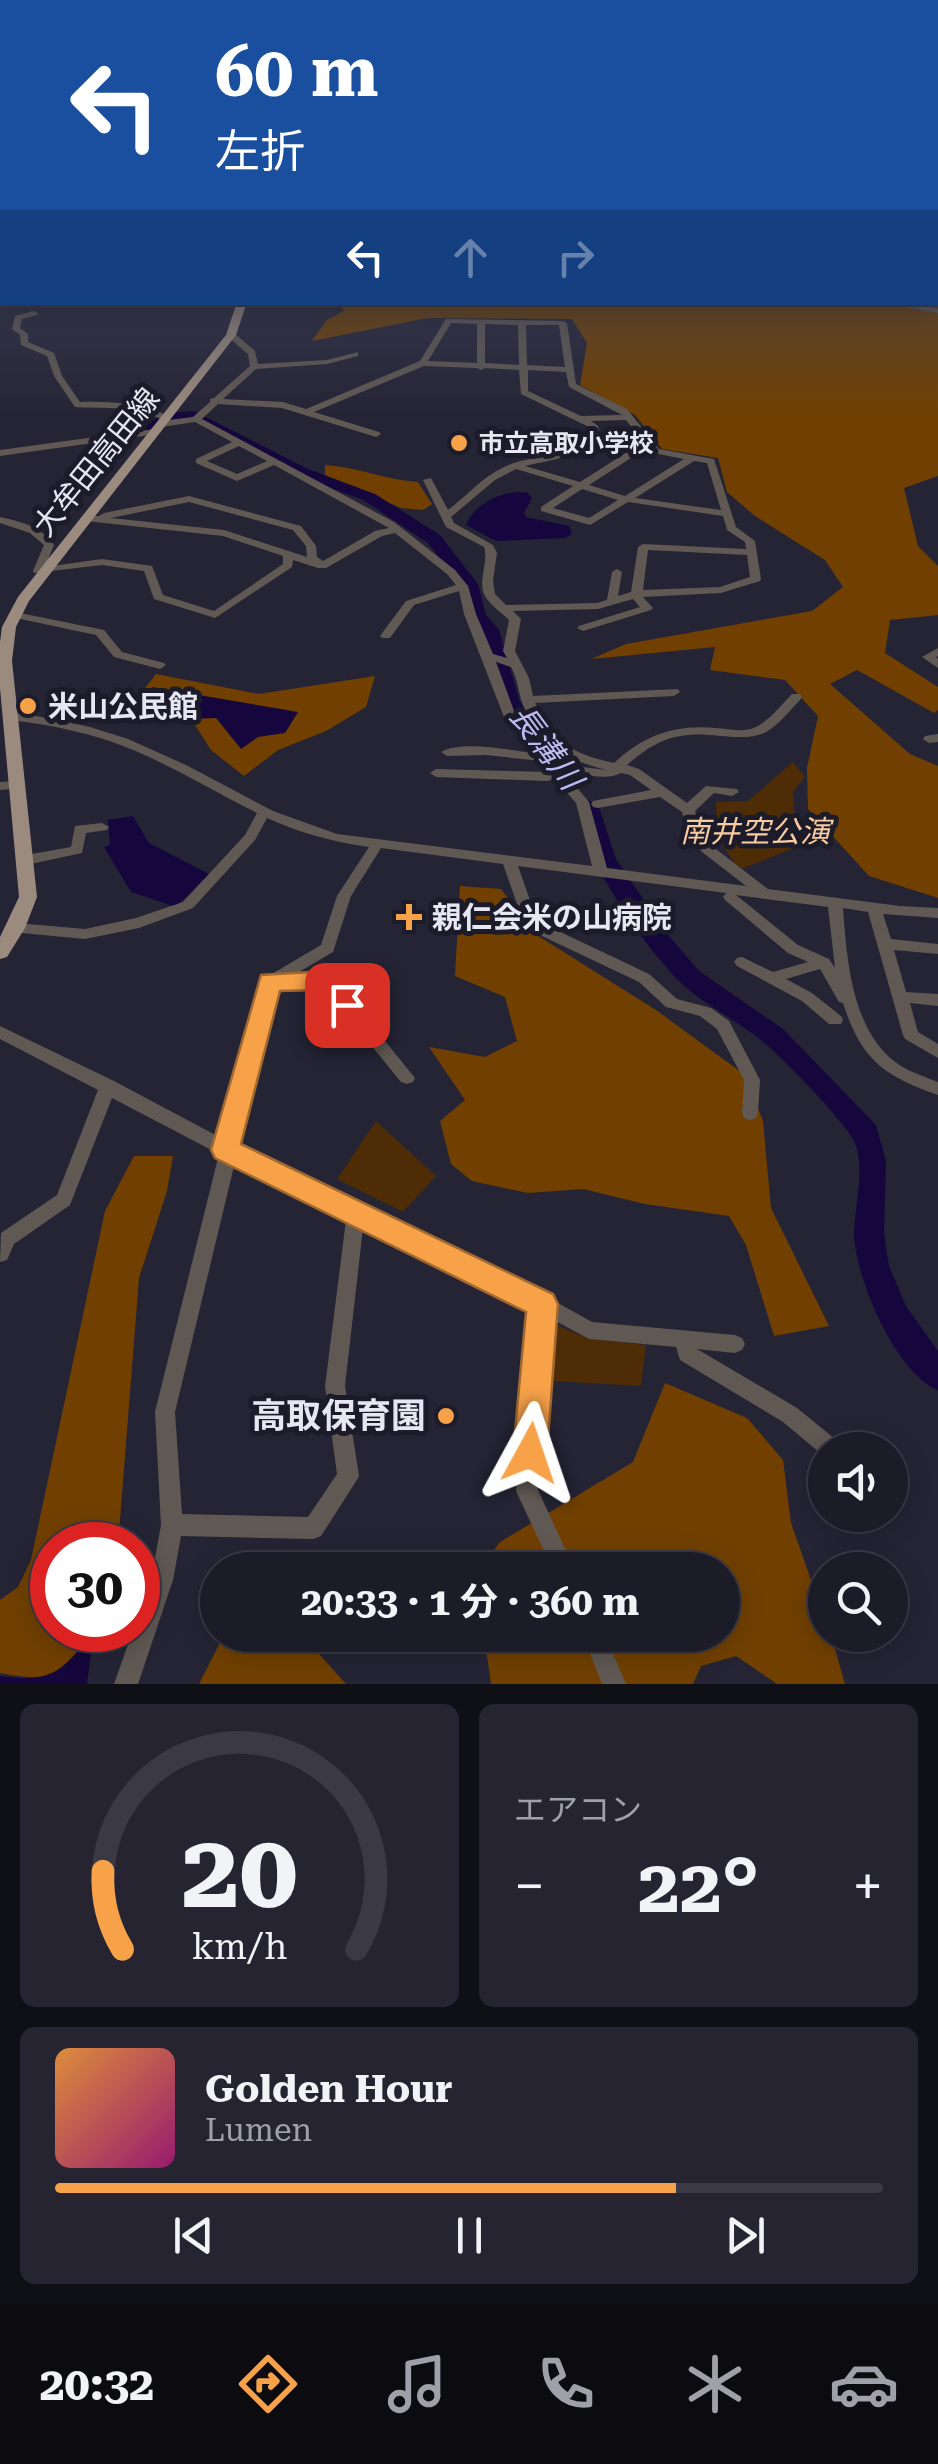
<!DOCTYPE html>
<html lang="ja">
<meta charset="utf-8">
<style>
body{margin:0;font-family:"Roboto Serif","Noto Sans JP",serif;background:#252430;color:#f1f3f6;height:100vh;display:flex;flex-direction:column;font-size:38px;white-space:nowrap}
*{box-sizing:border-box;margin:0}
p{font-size:32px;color:#a0a1a8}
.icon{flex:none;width:55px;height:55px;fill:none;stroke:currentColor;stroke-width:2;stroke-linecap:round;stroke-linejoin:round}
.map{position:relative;height:1684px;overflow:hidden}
.details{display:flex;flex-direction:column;gap:20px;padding:20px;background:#0f0f16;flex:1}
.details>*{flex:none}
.hud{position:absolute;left:0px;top:0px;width:940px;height:305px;box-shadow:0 5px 25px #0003,0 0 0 2px #3a3945;background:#1a4fa0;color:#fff;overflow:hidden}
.tools{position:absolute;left:808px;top:1432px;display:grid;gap:20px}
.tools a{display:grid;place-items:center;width:100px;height:100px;border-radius:50%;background:#1c1b28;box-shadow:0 5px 25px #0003,0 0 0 2px #3a3945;font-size:50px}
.speed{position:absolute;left:30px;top:1522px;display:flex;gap:20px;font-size:50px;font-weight:700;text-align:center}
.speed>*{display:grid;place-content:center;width:130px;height:130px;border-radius:50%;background:#1c1b28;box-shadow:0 5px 25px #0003,0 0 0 2px #3a3945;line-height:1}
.speed .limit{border:15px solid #d22;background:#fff;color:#111}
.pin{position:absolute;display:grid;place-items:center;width:85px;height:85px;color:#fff;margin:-42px;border-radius:20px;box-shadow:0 5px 15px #0006}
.me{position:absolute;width:110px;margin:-55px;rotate:5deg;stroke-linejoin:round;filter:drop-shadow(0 0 8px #0008)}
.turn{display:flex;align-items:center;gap:35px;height:210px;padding:0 50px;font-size:45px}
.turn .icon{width:130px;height:130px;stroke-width:2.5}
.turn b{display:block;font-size:70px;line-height:85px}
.lanes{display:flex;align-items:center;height:95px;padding:0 50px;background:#0003;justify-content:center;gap:50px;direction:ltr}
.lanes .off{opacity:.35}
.big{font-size:75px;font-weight:700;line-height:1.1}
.details .card{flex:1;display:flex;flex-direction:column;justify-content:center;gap:15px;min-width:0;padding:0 35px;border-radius:15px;background:#252430}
.details .dial{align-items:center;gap:0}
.dial svg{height:260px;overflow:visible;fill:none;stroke:#3a3945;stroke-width:7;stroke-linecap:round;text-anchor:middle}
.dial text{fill:#f1f3f6;stroke:none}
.song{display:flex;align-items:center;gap:30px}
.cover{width:120px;height:120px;border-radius:15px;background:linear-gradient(135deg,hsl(30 70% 55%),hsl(320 70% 35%))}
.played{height:10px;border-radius:5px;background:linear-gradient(90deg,#f7a149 75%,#3a3945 75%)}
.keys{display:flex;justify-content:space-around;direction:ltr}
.heat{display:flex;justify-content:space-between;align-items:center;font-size:55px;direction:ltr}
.details .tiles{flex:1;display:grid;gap:20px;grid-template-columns:1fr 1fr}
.card:last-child{grid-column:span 2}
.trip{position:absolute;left:200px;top:1552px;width:540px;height:100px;border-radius:50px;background:#1c1b28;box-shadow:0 5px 25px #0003,0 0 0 2px #3a3945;font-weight:700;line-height:100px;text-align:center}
.dock{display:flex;height:160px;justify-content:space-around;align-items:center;background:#0b0b10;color:#a0a1a8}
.dock .icon{width:70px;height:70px}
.dock .current{color:#f7a149}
.dock b{font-size:45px;color:#f1f3f6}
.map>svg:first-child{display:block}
.green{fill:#4d2c06}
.forest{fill:#714000}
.water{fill:#15073d}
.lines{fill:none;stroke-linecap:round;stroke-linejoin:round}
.river{fill:#15073d;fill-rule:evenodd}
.minor{fill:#605953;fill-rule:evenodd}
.major{fill:#9a8b7e;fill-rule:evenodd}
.route{fill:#f7a149;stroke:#a1692f;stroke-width:2.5}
.poi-dot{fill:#f7a149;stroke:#1b1b2a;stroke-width:4}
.labels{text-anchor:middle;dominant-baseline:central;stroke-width:10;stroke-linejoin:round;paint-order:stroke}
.far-poi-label{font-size:25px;font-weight:bold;fill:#e7e7f3;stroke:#1b1b2a;text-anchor:start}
.street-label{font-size:30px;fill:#e7e7f3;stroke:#1b1b2a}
.poi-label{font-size:30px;font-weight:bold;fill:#e7e7f3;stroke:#1b1b2a;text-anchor:start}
.park-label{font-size:30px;font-style:italic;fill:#f8caa1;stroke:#1b1b2a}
.water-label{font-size:32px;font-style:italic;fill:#bcbaf0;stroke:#1b1b2a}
.near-poi-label{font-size:35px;font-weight:bold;fill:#e7e7f3;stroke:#1b1b2a;text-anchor:end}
</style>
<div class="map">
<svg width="938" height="1684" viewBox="0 0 938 1684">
<rect width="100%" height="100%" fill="#252435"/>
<g class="green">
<polygon points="793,762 805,777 793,792 795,822 811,841 739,870 717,837 716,802 748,801"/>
<polygon points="376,1121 436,1176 403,1212 337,1179"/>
<polygon points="552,1323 589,1339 646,1345 641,1386 552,1381"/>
</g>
<g class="forest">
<polygon points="938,182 938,476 904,488 918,546 938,566 938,615 890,620 885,653 938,687 938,710 934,713 857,670 830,684 910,754 938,766 938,898 869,876 808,809 807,768 818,716 785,680 710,670 715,647 591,659 626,644 812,611 843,587 825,560 755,516 727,492 718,458 662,449 635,415 580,385 587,343 572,319 428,318 312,341 327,320 344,311 338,303 938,302"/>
<path d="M325 465C358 467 385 480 418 482L432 504 423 510 401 508 325 475Z"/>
<polygon points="156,674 259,694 375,676 366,707 326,731 278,750 244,776 211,750 191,719 145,688"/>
<polygon points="460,886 501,889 535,934 656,1010 745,1075 763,1121 771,1208 829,1326 774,1336 746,1245 729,1216 645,1204 583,1189 528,1193 472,1181 451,1164 440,1121 465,1100 429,1047 485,1057 517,1041 505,997 455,976"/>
<path d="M134 1156H173L167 1191 139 1278 118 1545H52V1630H94C60 1674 58 1684 0 1673V1600L18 1587 31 1560 105 1211Z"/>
<polygon points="665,1383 747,1418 783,1460 791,1523 825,1620 825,1635 831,1635 845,1684 777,1684 736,1656 701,1666 693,1684 491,1684 484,1635 722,1635 722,1570 479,1570 500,1542 633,1462"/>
<polygon points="224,1635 302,1635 346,1684 199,1684"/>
</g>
<g class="water">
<path d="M519 492 528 493 532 498 524 513 526 517 569 526 572 534 565 538 496 541 466 525C474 505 498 493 519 492Z"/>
<polygon points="152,687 298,712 285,733 258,737 241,749 216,718 191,719 153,696"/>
<polygon points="133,816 149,843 209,874 176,907 131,892 104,847 110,845 108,820"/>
<path d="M94 1631 87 1684H0V1676C54 1683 61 1672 94 1631Z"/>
</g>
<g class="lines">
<g class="river">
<polygon points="194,411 308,469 375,494 440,535 478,584 486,615 499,630 520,702 577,778 574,783 558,783 500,703 481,631 468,616 460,585 428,543 363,500 296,475 191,419 172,420 147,435 140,431 163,413"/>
<path d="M588 800 599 807 616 859 665 931 699 971 783 1029 876 1125 886 1161 884 1233 889 1266 906 1306 938 1351V1390C896 1374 855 1277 854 1234 854 1206 868 1160 851 1136 836 1113 783 1058 762 1041 736 1020 705 1005 681 983 654 958 609 892 593 858 586 842 582 824 577 807Z"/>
</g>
<g class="minor">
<rect x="0" y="213" width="2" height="4"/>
<polygon points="875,302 897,302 938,309 938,313"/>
<path d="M34 311 38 313 37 315 22 319 20 328 28 334V342L54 353 62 376 80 402C103 401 151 403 168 417L169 420 193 417 210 402V399L214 398 250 366 248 354 228 337V333H234L255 351 258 364 327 360 358 352V356L327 364 256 369 223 399 283 402 306 409 420 361 446 319 563 321 567 323 576 384 627 409 659 449 714 459 736 527 755 541 761 579 760 581 721 593 643 597 653 608 651 610 583 631 577 628 579 626 640 607 633 599 598 609 513 611 521 619 515 651 529 678 533 696 678 689 680 692 674 696 535 703C557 743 569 753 614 763 644 735 675 724 716 728 729 729 744 733 756 727 770 720 781 705 792 694H800L802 697 800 700C790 710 780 724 766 732 752 739 736 737 720 736 679 731 658 738 627 765L639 769 687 803 706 786 737 789 739 792 732 796 714 793 695 811 702 831 712 846 768 889 900 906 938 908V918L883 914 891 939 938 944V954L894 950 906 992 938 994V1006L910 1003 918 1032 938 1044V1058L905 1039 903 1035 868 912 843 908C847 961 852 1035 901 1066 912 1073 926 1077 938 1082V1095C884 1076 861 1060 843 1003L839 1002 820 969 786 979 812 993 841 1016 843 1020 841 1024H829L802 1001 737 966 734 962 737 958 742 957 773 972 808 962 788 953 725 900 723 897 726 893 518 866 535 915 552 928 649 974 677 999 711 1008 729 1021 760 1080 758 1113 756 1118 750 1120 744 1118 742 1113 744 1080 717 1029 700 1016 666 1007 639 982 542 936 522 918 503 864 381 848 351 896 333 952 294 975 332 976 415 1078 413 1082 407 1084 401 1082 323 986H277L238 1147 361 1211 549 1298 592 1322 735 1335 742 1338 745 1344 742 1350 735 1353 697 1349 797 1408 840 1443 843 1450H825V1457L783 1422 680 1360 676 1347 589 1339 550 1318 538 1490 575 1570H553L516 1491 532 1308 363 1228 345 1386 359 1476 355 1483 321 1536 313 1539 181 1536 173 1580 138 1684H114L133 1630H138V1618L151 1580 161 1525 155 1412 219 1154 112 1098 70 1205 14 1244 7 1260 0 1262 1 1233 57 1195 98 1090 0 1039V1026L114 1081 223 1139 262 982 265 978 321 945 337 896 369 847C333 842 300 833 267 818L255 840 193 908 139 928 85 939 11 932 9 928 11 924 16 923 85 929 136 918 183 902 245 835 257 813C217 793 179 770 138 752 97 734 53 725 9 720L3 716 9 712 48 718 90 727 128 739 186 765 273 811 337 834 592 866 576 803 555 779 547 781 436 777 430 773 436 769 550 772 541 761 486 755 447 756 441 752C462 740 508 750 534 753L504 717 464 614 459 591 414 605 390 638H382L380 636 406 601 456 585 447 574 395 533 382 536 326 568H318L293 560 292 567 215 618 154 599 144 571 102 565 34 573 33 571 44 545 30 533 0 523V517C22 522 40 526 54 545L45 567 102 559 152 566 163 595 214 611 283 564V556L223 536 86 521 81 518 82 516H99L104 513 189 496 301 526 316 546 317 557 323 561 375 531 389 528 274 465 237 481 196 463V459L232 442 195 422 161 427 157 424 163 421C143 405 100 409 75 407L54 376 47 356 21 345 20 335 12 329 15 316ZM451 323 477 324V363L428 361ZM485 324 518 325 519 365 485 363ZM526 325H559L565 367 527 365ZM424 366 477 368 481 370 485 368 519 370 521 394 589 427V434C566 460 533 453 504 467 482 477 467 496 448 510L431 478 423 480 446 527 484 547C489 562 477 581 485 596 490 605 502 613 509 620L503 651 507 658 493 654 476 614 468 586 455 570 394 522 202 419 218 404 282 408 376 437 381 434 379 432 314 412ZM528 370 566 372 569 387 622 415 581 416 528 391ZM626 420 643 442 580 482 525 466C554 459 579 458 599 434L598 426 591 421ZM239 446 267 461 237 474 207 461ZM648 447 653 453 684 459 625 496 589 485ZM694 461 707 463 721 510 635 498ZM516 469 573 486 541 507V511L590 525 628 502 723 516 727 530 745 542 746 549 643 544 638 547 631 592 618 596 622 572 617 569 612 572 607 600 597 603 506 605 495 594 493 580 497 553 493 545 454 523 451 517 495 480ZM582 489 618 500 589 518 553 508ZM189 502 293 530 306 546 307 557 224 530 111 518ZM648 550 747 555 750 577 720 587 643 590ZM496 662 511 667C518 679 518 692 523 705 540 745 566 760 607 770L574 766 561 769 516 716ZM621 773 630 775 651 790 593 801 591 804 593 807 598 808 660 797 682 812 688 832 702 852 746 886 607 868 589 802 567 776C585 771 603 782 621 773ZM736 895 828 907 835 968 829 959 798 945ZM235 1162 346 1220 325 1386 337 1474 308 1517 182 1514 175 1412Z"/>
<polygon points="154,429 157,430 157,434 0,456 0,450"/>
<polygon points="15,612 104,630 122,652 164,663 166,665 160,669 114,657 96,635 11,617 11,613"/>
<polygon points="938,648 938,656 936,657 938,659 938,668 922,657"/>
<polygon points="938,734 938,742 929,743 923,739 925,736"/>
<polygon points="17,781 22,782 24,785 22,788 0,790 0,782"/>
<polygon points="102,823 109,827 107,830 86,833 82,853 26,865 19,860 26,855 71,847 75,826"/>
<polygon points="583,1635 605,1635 626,1684 602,1684"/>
</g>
<polygon class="major" points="237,302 247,302 236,335 29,601 16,627 12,661 37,897 25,928 7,957 0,959 0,937 19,897 0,688 0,642 2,627 18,597 226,335"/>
</g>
<linearGradient id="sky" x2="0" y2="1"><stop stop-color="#14141d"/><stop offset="0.44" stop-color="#40455c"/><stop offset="1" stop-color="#40455c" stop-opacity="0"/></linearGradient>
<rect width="938" height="418" fill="url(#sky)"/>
<path class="route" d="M326 971 335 974 360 1005 356 1011C337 1017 331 1003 320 990L280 991 241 1144 553 1294 558 1304 547 1453 542 1465 530 1470 518 1465 513 1453 526 1312 215 1158 211 1150 261 975Z"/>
<g class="poi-dot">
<circle cx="459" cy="443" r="10"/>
<circle cx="28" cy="706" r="10"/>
<path d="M404 902h10v10h10v10h-10v10h-10v-10h-10v-10h10z"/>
<circle cx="446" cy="1416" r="10"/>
</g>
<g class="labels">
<g class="far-poi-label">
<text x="479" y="443">市立高取小学校</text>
</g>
<g class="street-label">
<text transform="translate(96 462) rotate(-51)">大牟田高田線</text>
</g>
<g class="poi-label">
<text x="48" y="706">米山公民館</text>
<text x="432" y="917">親仁会米の山病院</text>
</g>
<g class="park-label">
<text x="755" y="831">南井空公演</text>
</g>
<g class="water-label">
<text transform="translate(546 747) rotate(53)">長溝川</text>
</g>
<g class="near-poi-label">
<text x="426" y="1416">高取保育園</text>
</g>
</g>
</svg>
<div class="tools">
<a><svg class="icon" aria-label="sound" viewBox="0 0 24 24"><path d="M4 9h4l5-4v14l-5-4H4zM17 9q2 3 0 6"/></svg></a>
<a><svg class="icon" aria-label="search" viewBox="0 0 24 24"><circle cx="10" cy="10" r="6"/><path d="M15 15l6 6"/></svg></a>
</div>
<div class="speed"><div class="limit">30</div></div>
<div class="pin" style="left:347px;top:1005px;background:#d93025"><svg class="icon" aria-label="arrive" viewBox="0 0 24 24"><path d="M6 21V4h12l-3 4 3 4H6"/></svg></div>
<svg class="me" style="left:530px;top:1453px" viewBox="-20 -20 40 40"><path d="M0-17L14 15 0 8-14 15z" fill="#f7a149" stroke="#fff" stroke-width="4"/></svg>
<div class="trip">20:33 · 1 分 · 360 m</div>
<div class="hud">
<div class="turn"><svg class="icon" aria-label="left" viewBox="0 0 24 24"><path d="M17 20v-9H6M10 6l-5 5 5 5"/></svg><div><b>60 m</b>左折</div></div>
<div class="lanes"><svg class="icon" aria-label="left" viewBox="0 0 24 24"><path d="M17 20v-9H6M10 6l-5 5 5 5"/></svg><svg class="icon off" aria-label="ahead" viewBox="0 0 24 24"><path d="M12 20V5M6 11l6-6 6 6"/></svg><svg class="icon off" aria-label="right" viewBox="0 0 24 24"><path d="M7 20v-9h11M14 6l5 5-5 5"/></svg></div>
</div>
</div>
<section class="details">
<div class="tiles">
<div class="card dial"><svg viewBox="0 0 100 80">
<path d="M14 69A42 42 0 1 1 86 69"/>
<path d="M14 69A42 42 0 0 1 8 45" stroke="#f7a149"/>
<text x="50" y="56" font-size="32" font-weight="700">20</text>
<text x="50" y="72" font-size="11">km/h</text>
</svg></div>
<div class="card"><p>エアコン</p>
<div class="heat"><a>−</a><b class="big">22°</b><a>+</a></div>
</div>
<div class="card">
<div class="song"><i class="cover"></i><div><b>Golden Hour</b><p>Lumen</p></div></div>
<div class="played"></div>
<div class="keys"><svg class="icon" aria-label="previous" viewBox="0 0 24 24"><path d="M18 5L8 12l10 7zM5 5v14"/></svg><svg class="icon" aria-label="pause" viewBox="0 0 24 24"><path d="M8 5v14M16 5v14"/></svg><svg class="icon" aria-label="next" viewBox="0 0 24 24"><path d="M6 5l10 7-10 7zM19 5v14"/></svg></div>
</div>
</div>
</section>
<nav class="dock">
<b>20:32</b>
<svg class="icon current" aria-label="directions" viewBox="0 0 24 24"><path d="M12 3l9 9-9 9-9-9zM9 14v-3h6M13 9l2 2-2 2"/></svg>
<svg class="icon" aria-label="music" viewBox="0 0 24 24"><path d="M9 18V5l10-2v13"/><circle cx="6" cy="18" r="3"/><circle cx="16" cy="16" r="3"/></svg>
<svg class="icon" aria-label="phone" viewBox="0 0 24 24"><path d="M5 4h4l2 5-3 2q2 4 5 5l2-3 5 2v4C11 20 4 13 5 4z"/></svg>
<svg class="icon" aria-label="climate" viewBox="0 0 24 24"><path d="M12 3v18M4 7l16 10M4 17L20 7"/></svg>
<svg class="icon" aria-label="car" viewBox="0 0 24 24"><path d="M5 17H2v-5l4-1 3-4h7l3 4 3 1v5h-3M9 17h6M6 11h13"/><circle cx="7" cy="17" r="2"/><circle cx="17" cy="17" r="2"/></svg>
</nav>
